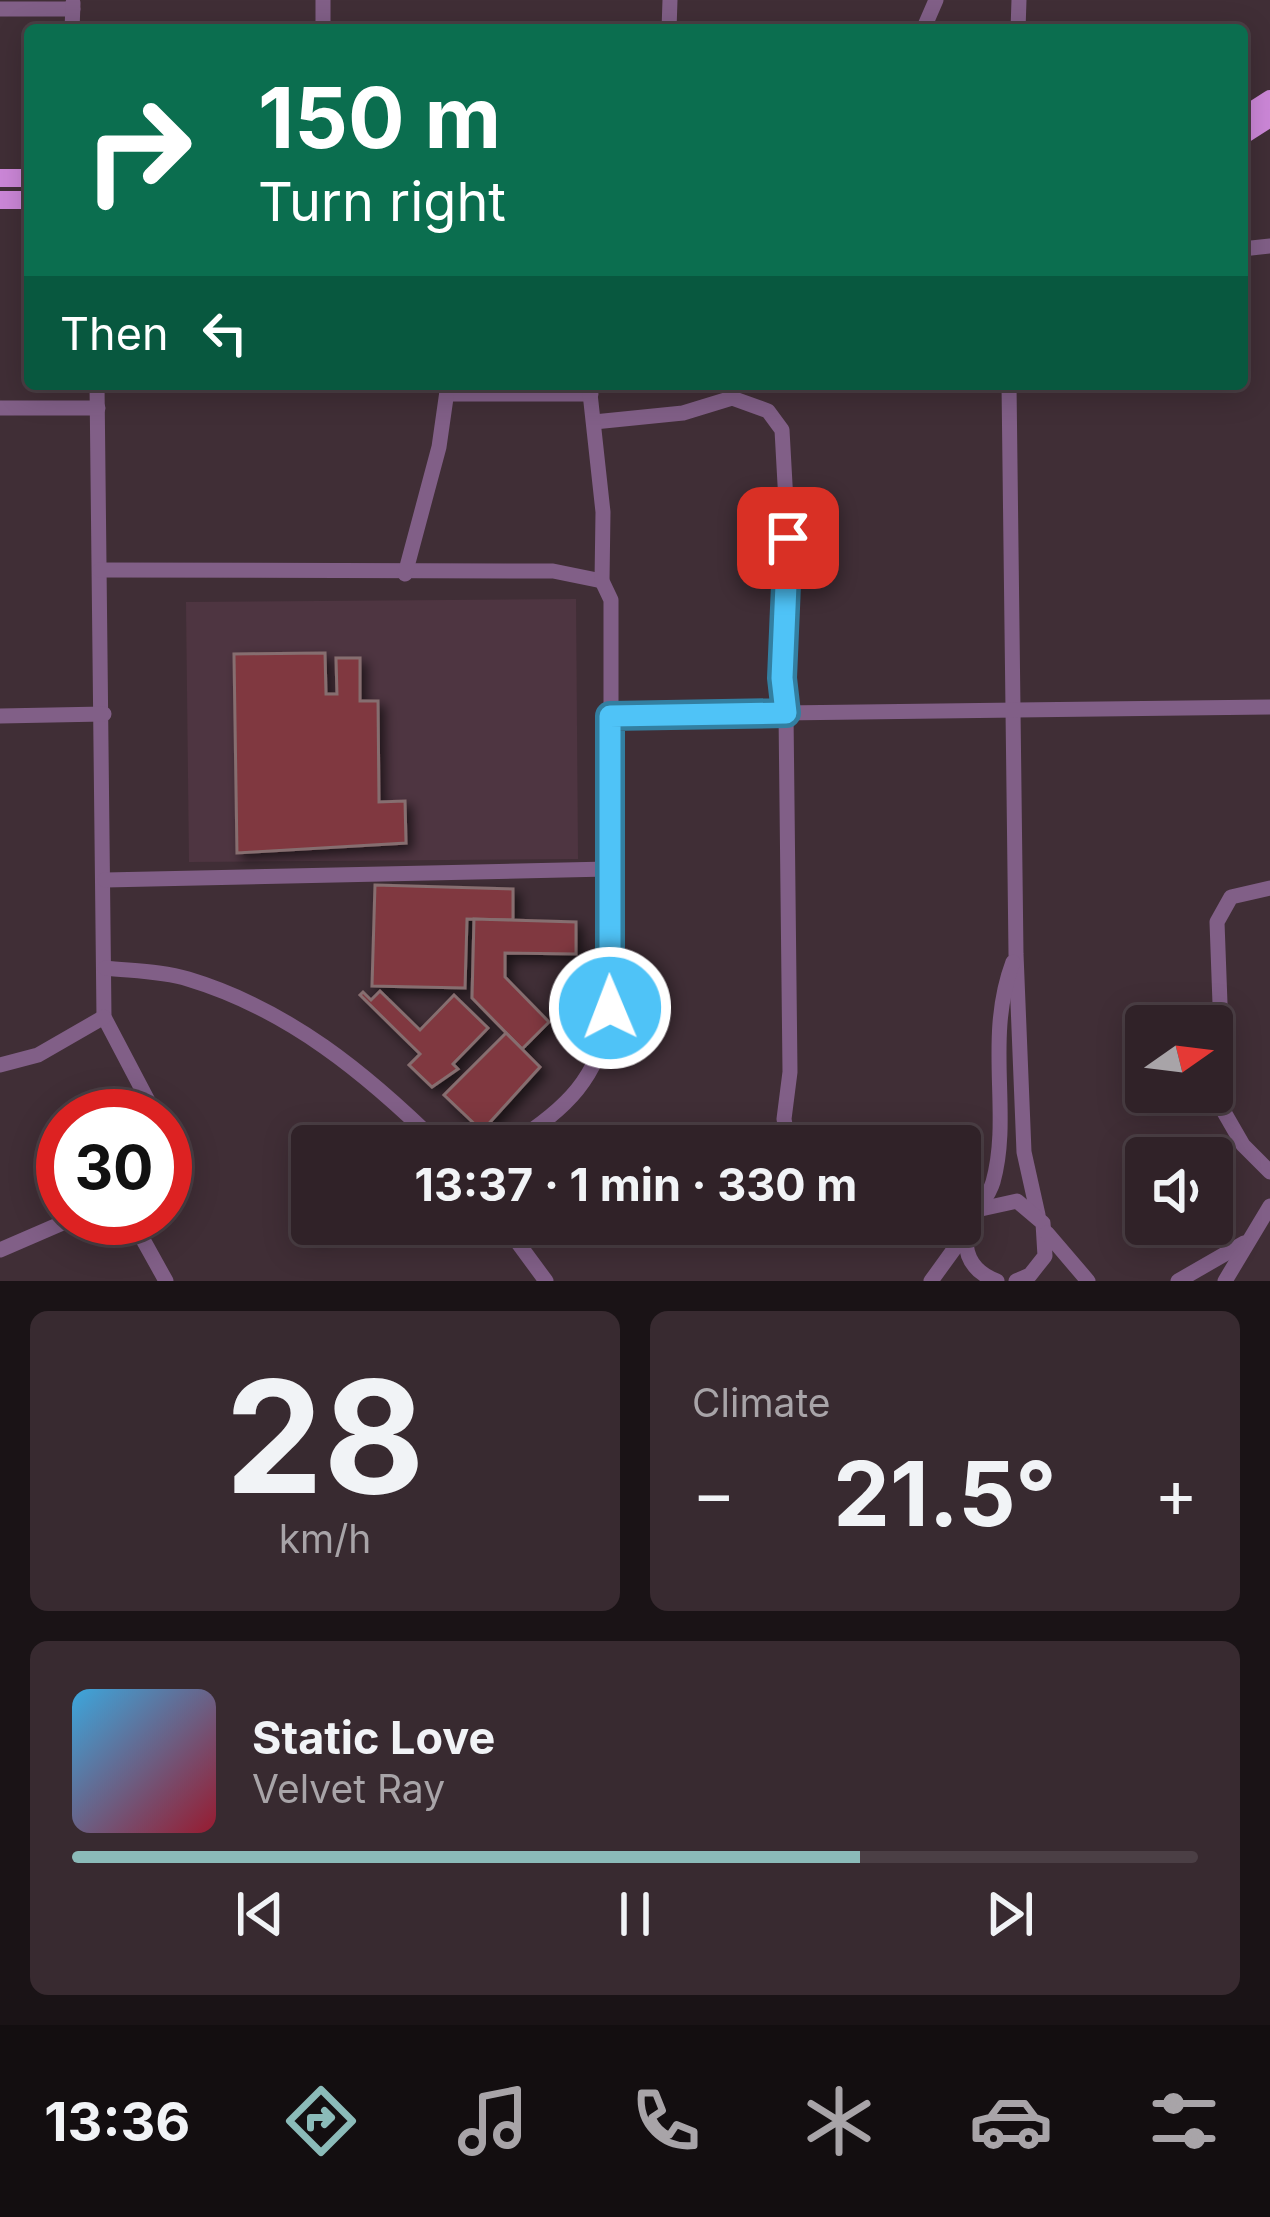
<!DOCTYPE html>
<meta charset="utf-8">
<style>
body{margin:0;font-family:Inter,sans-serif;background:#382a30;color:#f1f3f6;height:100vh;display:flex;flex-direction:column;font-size:45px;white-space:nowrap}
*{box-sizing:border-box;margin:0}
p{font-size:39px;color:#a8a4a8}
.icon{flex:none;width:66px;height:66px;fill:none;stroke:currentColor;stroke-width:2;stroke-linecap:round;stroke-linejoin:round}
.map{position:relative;height:1281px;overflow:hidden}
.drawer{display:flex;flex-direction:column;gap:30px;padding:30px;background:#1a1316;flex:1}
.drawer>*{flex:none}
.hud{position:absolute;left:24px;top:24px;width:1224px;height:366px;border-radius:12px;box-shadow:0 6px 30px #0003,0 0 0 3px #4b3f45;background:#0b6e4f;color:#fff;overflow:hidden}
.needle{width:78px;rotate:76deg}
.tools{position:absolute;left:1125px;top:1005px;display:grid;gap:24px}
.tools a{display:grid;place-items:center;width:108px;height:108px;border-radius:12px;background:#302228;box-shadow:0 6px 30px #0003,0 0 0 3px #4b3f45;font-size:60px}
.speed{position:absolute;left:36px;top:1089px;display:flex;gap:24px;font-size:60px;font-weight:700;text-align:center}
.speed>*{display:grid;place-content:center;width:156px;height:156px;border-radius:50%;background:#302228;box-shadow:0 6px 30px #0003,0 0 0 3px #4b3f45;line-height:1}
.speed .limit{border:18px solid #d22;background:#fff;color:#111}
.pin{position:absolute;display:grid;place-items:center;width:102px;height:102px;color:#fff;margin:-51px;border-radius:24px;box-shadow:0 6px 18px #0006}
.me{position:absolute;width:132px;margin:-66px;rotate:359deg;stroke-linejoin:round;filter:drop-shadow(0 0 9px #0008)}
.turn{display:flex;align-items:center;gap:42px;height:252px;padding:0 36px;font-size:54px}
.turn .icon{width:156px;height:156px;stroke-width:2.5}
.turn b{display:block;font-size:84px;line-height:102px}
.then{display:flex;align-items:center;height:114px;padding:0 36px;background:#0003;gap:24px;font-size:45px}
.big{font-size:90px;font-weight:700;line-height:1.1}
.drawer .tile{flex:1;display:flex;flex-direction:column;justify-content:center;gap:18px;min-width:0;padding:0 42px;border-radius:18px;background:#382a30}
.drawer .dial{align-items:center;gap:0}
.dial b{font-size:156px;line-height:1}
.song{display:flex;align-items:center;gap:36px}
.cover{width:144px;height:144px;border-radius:18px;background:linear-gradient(135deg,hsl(200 70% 55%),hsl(350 70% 35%))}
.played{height:12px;border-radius:6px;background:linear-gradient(90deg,#8bbbb9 70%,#4b3f45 70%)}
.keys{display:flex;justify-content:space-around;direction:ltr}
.heat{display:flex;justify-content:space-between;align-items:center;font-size:66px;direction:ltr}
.drawer .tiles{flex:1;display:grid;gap:30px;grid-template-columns:1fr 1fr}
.tile:last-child{grid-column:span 2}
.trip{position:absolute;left:291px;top:1125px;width:690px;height:120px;border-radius:12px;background:#302228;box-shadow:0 6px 30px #0003,0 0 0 3px #4b3f45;font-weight:700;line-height:120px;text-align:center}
.tab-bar{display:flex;height:192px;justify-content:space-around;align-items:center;background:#130e10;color:#a8a4a8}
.tab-bar .icon{width:84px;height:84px}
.tab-bar .on{color:#8bbbb9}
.tab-bar b{font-size:54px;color:#f1f3f6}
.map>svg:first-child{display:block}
.built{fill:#4e3541}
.building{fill:#80373f;stroke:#866e6f;stroke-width:3;filter:url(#shadow)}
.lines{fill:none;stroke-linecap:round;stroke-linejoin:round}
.minor{stroke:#815f87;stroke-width:15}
.major{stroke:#cc87d8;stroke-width:18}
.route-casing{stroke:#337fa1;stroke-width:30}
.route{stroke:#4fc3f7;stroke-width:21}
</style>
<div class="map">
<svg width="1270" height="1281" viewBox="0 0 1270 1281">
<defs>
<filter id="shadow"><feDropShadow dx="5.5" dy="5.5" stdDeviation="6" flood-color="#0009"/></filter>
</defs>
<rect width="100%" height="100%" fill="#402e36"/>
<polygon class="built" points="576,599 578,859 189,862 186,602"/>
<g class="building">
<polygon points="325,653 326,694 337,694 336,658 360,658 360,701 378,701 379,802 405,801 406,843 237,853 234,654"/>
<polygon points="375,885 513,889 513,920 467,919 465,988 372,986"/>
<polygon points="474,919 576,922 576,954 505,953 505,977 549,1022 522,1049 472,998"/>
<polygon points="380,991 420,1030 454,995 488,1028 453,1064 458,1069 432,1087 409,1065 420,1054 360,995 363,992 371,1000"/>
<polygon points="506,1033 540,1067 482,1131 444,1095"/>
<polygon points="312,1202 312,1224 332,1224 325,1233 314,1234 302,1224 301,1213"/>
</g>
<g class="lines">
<g class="minor">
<polyline points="323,0 323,30"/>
<polyline points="0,9 73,9"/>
<polyline points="72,30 73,3"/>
<polyline points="669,30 670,0"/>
<polyline points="923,30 936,0"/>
<polyline points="1018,30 1019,0"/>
<polyline points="1242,249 1270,246"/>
<polyline points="97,384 104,1017 156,1116"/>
<polyline points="1009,384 1016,954 1024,1152 1038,1215"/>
<polyline points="447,394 591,394"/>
<polyline points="0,408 98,408"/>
<polyline points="594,422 683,413 732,398 768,411 782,430 790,574 781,678 786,713 790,1072 784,1119 789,1146"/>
<polyline points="100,570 553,571 602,581"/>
<polyline points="405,574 439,447 448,384"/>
<polyline points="610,715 1270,707"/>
<polyline points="0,716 104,714"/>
<polyline points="105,880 608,869"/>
<polyline points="1270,888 1231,897 1217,922 1224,1112 1243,1145 1270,1172"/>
<path d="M105 968C132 971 162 971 188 979 288 1009 367 1074 440 1146"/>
<polyline points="0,1065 38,1055 104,1017"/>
<path d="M508 1146C566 1110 600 1078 611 1008V600L602 581 603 512 589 384"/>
<polyline points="981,1209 1017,1201 1043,1223 1045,1256 1030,1275 1016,1281"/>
<polyline points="131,1218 166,1281"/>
<polyline points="504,1224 546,1281"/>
<polyline points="1047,1233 1088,1281"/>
<polyline points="0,1250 74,1218"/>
<polyline points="931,1281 965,1234"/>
<path d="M997 1281C978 1274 966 1261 966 1240 966 1218 987 1203 993 1182 1012 1114 984 1039 1013 962"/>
<polyline points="1178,1281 1244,1243"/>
<polyline points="1225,1281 1270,1206"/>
</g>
<g class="major">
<polyline points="1242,117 1270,99"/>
<polyline points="1242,136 1270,118"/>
<polyline points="0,178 30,178"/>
<polyline points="0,200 30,200"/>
</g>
</g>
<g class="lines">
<g class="route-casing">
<polyline id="route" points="610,1008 610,716 786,713 782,678 788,538"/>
</g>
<use href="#route" class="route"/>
</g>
</svg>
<div class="tools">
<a><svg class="needle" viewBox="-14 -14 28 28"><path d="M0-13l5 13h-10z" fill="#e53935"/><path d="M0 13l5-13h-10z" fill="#a8a4a8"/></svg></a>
<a><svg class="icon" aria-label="sound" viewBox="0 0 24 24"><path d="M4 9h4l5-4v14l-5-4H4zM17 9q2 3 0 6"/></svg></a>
</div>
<div class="speed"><div class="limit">30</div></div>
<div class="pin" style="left:788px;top:538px;background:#d93025"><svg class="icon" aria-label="arrive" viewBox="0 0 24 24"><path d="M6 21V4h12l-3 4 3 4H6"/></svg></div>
<svg class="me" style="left:610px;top:1008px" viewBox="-20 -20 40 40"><circle r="17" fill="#4fc3f7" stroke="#fff" stroke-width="3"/><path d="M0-11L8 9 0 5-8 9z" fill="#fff"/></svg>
<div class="trip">13:37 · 1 min · 330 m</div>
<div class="hud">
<div class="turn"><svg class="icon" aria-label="right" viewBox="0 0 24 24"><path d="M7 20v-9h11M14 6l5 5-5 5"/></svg><div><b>150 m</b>Turn right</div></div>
<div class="then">Then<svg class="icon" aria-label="left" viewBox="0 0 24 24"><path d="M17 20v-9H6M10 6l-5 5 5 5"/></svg></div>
</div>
</div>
<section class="drawer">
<div class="tiles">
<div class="tile dial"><b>28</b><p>km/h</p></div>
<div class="tile"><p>Climate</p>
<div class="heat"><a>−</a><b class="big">21.5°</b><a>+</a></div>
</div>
<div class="tile">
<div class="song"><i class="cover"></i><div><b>Static Love</b><p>Velvet Ray</p></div></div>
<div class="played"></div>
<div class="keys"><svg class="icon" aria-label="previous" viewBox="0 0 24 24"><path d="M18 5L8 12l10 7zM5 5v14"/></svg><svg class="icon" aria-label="pause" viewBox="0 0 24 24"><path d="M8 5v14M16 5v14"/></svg><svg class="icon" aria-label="next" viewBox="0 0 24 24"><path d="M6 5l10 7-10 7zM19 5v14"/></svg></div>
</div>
</div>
</section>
<nav class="tab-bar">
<b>13:36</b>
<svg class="icon on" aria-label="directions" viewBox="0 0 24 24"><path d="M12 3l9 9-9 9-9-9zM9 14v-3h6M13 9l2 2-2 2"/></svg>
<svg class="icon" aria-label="music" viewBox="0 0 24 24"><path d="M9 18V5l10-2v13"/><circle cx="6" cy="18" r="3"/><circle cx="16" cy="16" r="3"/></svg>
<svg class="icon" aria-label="phone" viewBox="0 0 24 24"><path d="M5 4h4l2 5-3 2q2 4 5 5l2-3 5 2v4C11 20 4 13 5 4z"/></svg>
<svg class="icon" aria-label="climate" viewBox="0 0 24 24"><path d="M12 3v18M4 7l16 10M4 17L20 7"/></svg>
<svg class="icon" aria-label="car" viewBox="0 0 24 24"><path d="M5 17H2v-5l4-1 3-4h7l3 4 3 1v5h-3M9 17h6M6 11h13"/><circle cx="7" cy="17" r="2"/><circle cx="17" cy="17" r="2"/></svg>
<svg class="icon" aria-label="filters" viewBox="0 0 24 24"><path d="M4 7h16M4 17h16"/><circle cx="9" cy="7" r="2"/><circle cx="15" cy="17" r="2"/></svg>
</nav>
